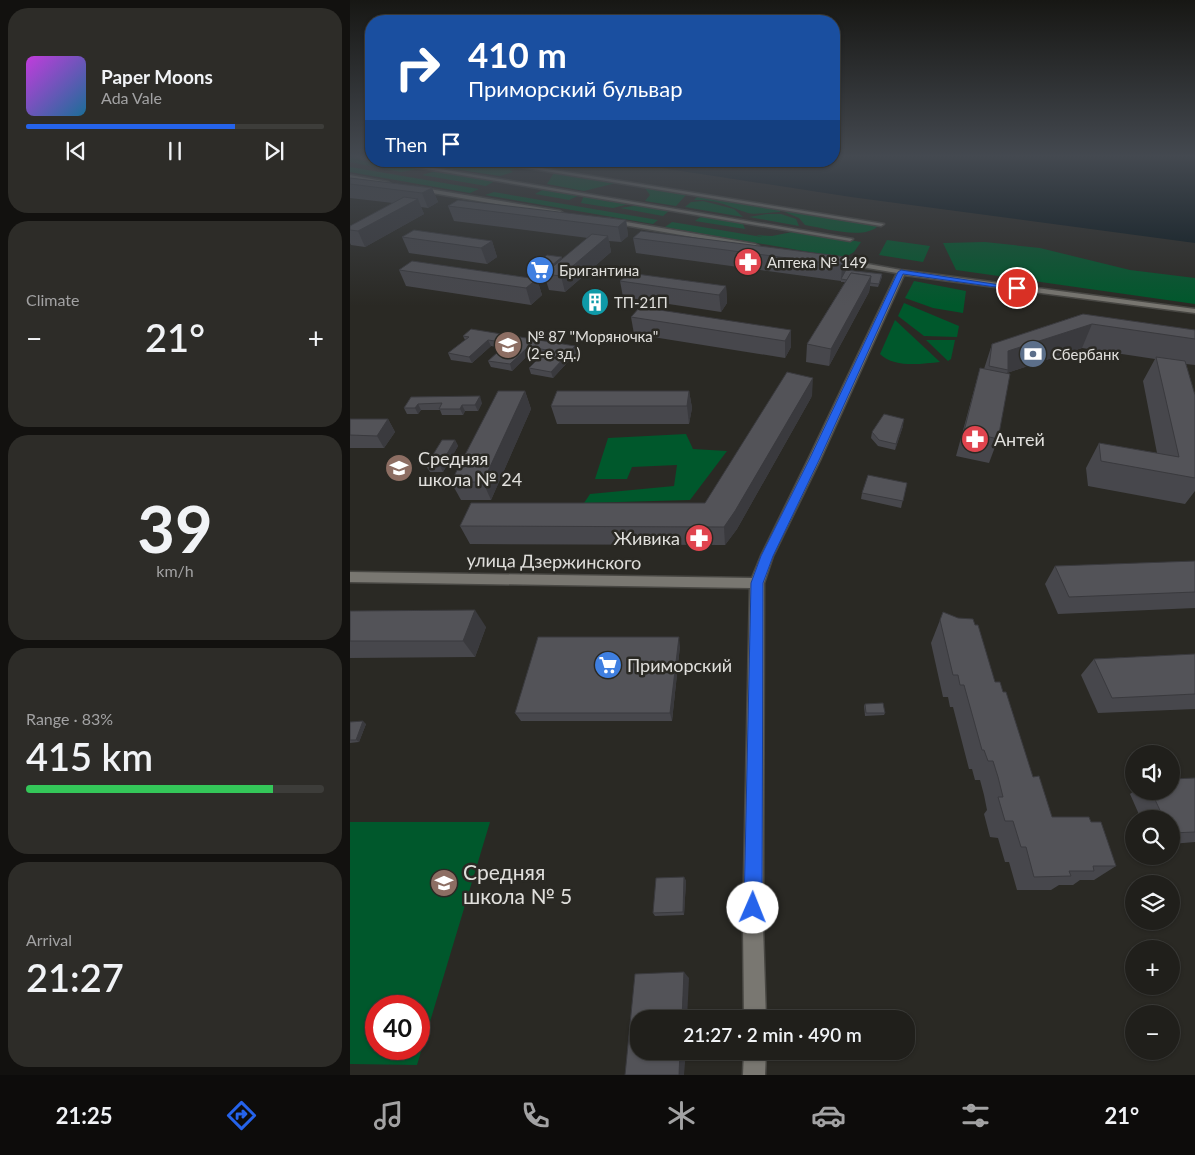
<!DOCTYPE html>
<meta charset="utf-8">
<style>
body{margin:0;font-family:Lato,sans-serif;background:#2d2c28;color:#f1f3f6;height:100vh;display:flex;flex-direction:column;font-size:19px;white-space:nowrap}
*{box-sizing:border-box;margin:0}
p{font-size:16px;color:#a2a2a3}
.icon{flex:none;width:28px;height:28px;fill:none;stroke:currentColor;stroke-width:2;stroke-linecap:round;stroke-linejoin:round}
.map{position:relative;flex:1;overflow:hidden}
.drawer{display:flex;flex-direction:column;gap:8px;padding:8px;background:#12110f;width:350px}
.drawer>*{flex:none}
.top-card{position:absolute;left:15px;top:15px;width:475px;height:152px;border-radius:20px;box-shadow:0 1px 4px #0004,0 0 0 1px #3d3d3a;background:#1a4fa0;color:#fff;overflow:hidden}
.fabs{position:absolute;left:775px;top:745px;display:grid;gap:10px}
.fabs a{display:grid;place-items:center;width:55px;height:55px;border-radius:50%;background:#201f1b;box-shadow:0 1px 4px #0004,0 0 0 1px #3d3d3a;font-size:25px}
.speed{position:absolute;left:15px;top:995px;display:flex;gap:10px;font-size:25px;font-weight:700;text-align:center}
.speed>*{display:grid;place-content:center;width:65px;height:65px;border-radius:50%;background:#201f1b;box-shadow:0 1px 4px #0004,0 0 0 1px #3d3d3a;line-height:1}
.speed .limit{border:8px solid #d22;background:#fff;color:#111}
.pin{position:absolute;display:grid;place-items:center;width:42px;height:42px;color:#fff;margin:-21px;border:2px solid #fff;border-radius:50%;box-shadow:0 1px 5px #0007}
.me{position:absolute;width:55px;margin:-28px;rotate:1deg;stroke-linejoin:round;filter:drop-shadow(0 0 4px #0008)}
.turn{display:flex;align-items:center;gap:18px;height:105px;padding:0 20px;font-size:22px}
.turn .icon{width:65px;height:65px;stroke-width:2.5}
.turn b{display:block;font-size:35px;line-height:42px}
.then{display:flex;align-items:center;height:48px;padding:0 20px;background:#0003;gap:10px;font-size:19px}
.big{font-size:38px;font-weight:600;line-height:1.1}
.drawer .card{flex:1;display:flex;flex-direction:column;justify-content:center;gap:8px;min-width:0;padding:0 18px;border-radius:20px;background:#2d2c28}
.drawer .dial{align-items:center;gap:0}
.dial b{font-size:65px;line-height:1}
.song{display:flex;align-items:center;gap:15px}
.cover{width:60px;height:60px;border-radius:8px;background:linear-gradient(135deg,hsl(290 70% 55%),hsl(200 70% 35%))}
.played{height:5px;border-radius:2px;background:linear-gradient(90deg,#2563eb 70%,#3d3d3a 70%)}
.keys{display:flex;justify-content:space-around;direction:ltr}
.heat{display:flex;justify-content:space-between;align-items:center;font-size:28px;direction:ltr}
.charge{height:8px;border-radius:4px;background:linear-gradient(90deg,#34c759 83%,#3d3d3a 0)}
.trip{position:absolute;left:280px;top:1010px;width:285px;height:50px;border-radius:20px;background:#201f1b;box-shadow:0 1px 4px #0004,0 0 0 1px #3d3d3a;font-weight:600;line-height:50px;text-align:center}
.tab-bar{display:flex;height:80px;justify-content:space-around;align-items:center;background:#0d0c0b;color:#a2a2a3}
.tab-bar .icon{width:35px;height:35px}
.tab-bar .on{color:#2563eb}
.tab-bar b{font-size:22px;color:#f1f3f6}
main{display:flex;flex:1;min-height:0}
.map>svg:first-child{display:block}
.green{fill:#00582c;fill-rule:evenodd}
.water{fill:#08161c}
.lines{fill:none;stroke-linecap:round;stroke-linejoin:round}
.minor-casing{stroke:#484743;stroke-width:3}
.minor{fill:#797771;fill-rule:evenodd}
.wall{fill:#47474c}
.shaded-wall{fill:#3a3a3e}
.building{fill:#535358;stroke:#3a3a3e}
.route{fill:#2563eb;stroke:#184099}
.labels{text-anchor:middle;dominant-baseline:central;stroke-width:5;stroke-linejoin:round;paint-order:stroke}
.far-poi-label{font-size:15px;fill:#e0dfdc;stroke:#2a2924;text-anchor:start}
.poi-label{font-size:18px;fill:#e0dfdc;stroke:#2a2924;text-anchor:start}
.street-label{font-size:18px;fill:#e0dfdc;stroke:#2a2924}
.near-poi-label{font-size:21px;fill:#e0dfdc;stroke:#2a2924;text-anchor:start}
</style>
<main>
<section class="drawer">
<div class="card">
<div class="song"><i class="cover"></i><div><b>Paper Moons</b><p>Ada Vale</p></div></div>
<div class="played"></div>
<div class="keys"><svg class="icon" aria-label="previous" viewBox="0 0 24 24"><path d="M18 5L8 12l10 7zM5 5v14"/></svg><svg class="icon" aria-label="pause" viewBox="0 0 24 24"><path d="M8 5v14M16 5v14"/></svg><svg class="icon" aria-label="next" viewBox="0 0 24 24"><path d="M6 5l10 7-10 7zM19 5v14"/></svg></div>
</div>
<div class="card"><p>Climate</p>
<div class="heat"><a>−</a><b class="big">21°</b><a>+</a></div>
</div>
<div class="card dial"><b>39</b><p>km/h</p></div>
<div class="card"><p>Range · 83%</p><b class="big">415 km</b><div class="charge"></div></div>
<div class="card"><p>Arrival</p><b class="big">21:27</b></div>
</section>
<div class="map">
<svg width="845" height="1075" viewBox="0 0 845 1075">
<rect width="100%" height="100%" fill="#2a2924"/>
<g class="green">
<polygon points="6,157 69,169 51,172 0,162 0,158"/>
<polygon points="132,162 172,168 160,170 163,172 150,176 91,167"/>
<polygon points="0,167 129,189 120,193 0,172"/>
<polygon points="85,171 145,181 136,186 72,175"/>
<polygon points="204,173 266,183 234,191 197,184"/>
<polygon points="295,188 336,195 326,206 295,201 300,195"/>
<polygon points="194,189 230,195 219,200 185,194"/>
<polygon points="144,192 308,220 303,224 135,195"/>
<polygon points="234,195 249,198 254,201 283,203 263,208 231,203"/>
<path d="M349 195 431 210 430 212C422 212 404 215 398 213 377 206 368 199 344 200Z"/>
<polygon points="353,201 384,209 393,217 335,207 341,202"/>
<polygon points="290,205 320,210 313,216 270,208"/>
<path d="M437 210 529 225C515 241 475 228 455 225L449 218 435 212Z"/>
<polygon points="417,214 431,214 446,219 449,226 399,217"/>
<polygon points="353,215 392,221 395,229 345,221"/>
<polygon points="322,222 412,237 406,235 422,236 447,231 511,242 504,252 494,258 315,227"/>
<polygon points="537,240 580,246 573,262 529,255"/>
<polygon points="635,242 690,248 780,270 845,278 845,304 606,270 593,243"/>
<polygon points="564,281 616,291 613,313 583,308 555,298"/>
<polygon points="554,303 609,326 607,337 574,336 548,316"/>
<path d="M545 320 590 362C571 364 544 368 530 354Z"/>
<polygon points="576,340 605,340 601,359 598,361"/>
<polygon points="336,434 343,449 377,451 340,500 234,503 240,494 324,486 327,465 282,467 277,479 245,479 258,438"/>
<path d="M0 822H140L67 1065 0 1064ZM26 1006H69V1049H26Z"/>
</g>
<polygon class="water" points="484,156 845,156 845,243 501,197 266,161 484,161"/>
<g class="lines">
<g class="minor-casing">
<g id="minor">
<polygon points="5,156 21,157 21,161 6,157"/>
<polygon points="29,161 43,161 503,239 500,241"/>
<polygon points="134,161 149,161 534,224 531,226"/>
<polygon points="0,175 38,182 41,184 38,186 0,179"/>
<polygon points="67,187 210,211 213,213 210,215 65,190"/>
<polygon points="259,219 405,244 409,246 405,248 257,222 257,220"/>
<polygon points="479,257 551,270 845,309 845,313 554,275 471,458 423,556 414,583 413,926 416,1019 394,1019 393,926 400,588 0,582 0,572 402,578 411,556 459,458 547,273 476,261 476,257"/>
<polygon points="394,1051 416,1051 415,1075 393,1075"/>
</g>
</g>
<use href="#minor" class="minor"/>
</g>
<g class="wall">
<polygon points="0,178 82,188 88,202 78,208 71,207 74,214 15,247 1,245 0,243 0,226 43,203 0,198"/>
<polygon points="98,206 276,220 278,236 271,242 259,241 261,252 215,292 199,290 194,274 195,273 182,271 181,268 212,259 238,238 104,221"/>
<polygon points="52,237 142,241 147,257 137,264 59,253"/>
<polygon points="283,238 496,257 495,271 532,274 532,277 528,287 520,286 519,292 479,366 456,362 457,344 495,282 491,282 491,281 286,253"/>
<polygon points="49,270 187,279 192,295 181,305 56,286"/>
<polygon points="270,281 376,286 377,303 371,312 273,297"/>
<polygon points="251,297 252,300 246,306 238,304 237,302"/>
<polygon points="733,314 845,330 845,365 836,364 845,395 845,491 835,504 738,486 736,468 749,443 807,453 793,381 805,359 732,348 657,373 648,439 639,463 606,456 630,368 634,369 642,344"/>
<polygon points="281,317 441,330 441,347 435,358 284,334"/>
<polygon points="113,336 227,352 203,378 181,374 179,368 192,355 180,353 162,371 141,367 138,361 152,348 141,346 122,363 101,360 98,353 115,340"/>
<polygon points="175,391 181,409 141,500 111,500 101,482"/>
<polygon points="339,391 342,408 339,424 207,424 201,406"/>
<polygon points="462,396 387,529 375,545 120,544 110,526 355,503"/>
<polygon points="61,397 132,403 128,411 115,411 113,415 92,415 90,410 71,410 68,414 57,414 54,408"/>
<polygon points="0,419 38,419 45,432 34,448 0,448"/>
<polygon points="553,426 545,450 528,446 521,438 522,432"/>
<polygon points="105,440 108,446 93,472 80,472 76,466"/>
<polygon points="557,483 551,508 511,499 512,493"/>
<polygon points="705,566 845,592 845,608 708,614 695,584"/>
<polygon points="0,611 136,627 125,657 0,658"/>
<polygon points="590,620 645,682 683,777 702,817 741,822 766,866 744,880 730,880 723,885 709,885 701,890 667,890 659,862 655,862 648,838 640,837 634,814 637,810 634,795 630,780 625,780 622,769 619,769 603,707 600,707 598,697 593,697 581,643"/>
<polygon points="330,646 322,721 171,721 165,713"/>
<polygon points="845,654 845,709 748,713 731,675 744,659"/>
<polygon points="515,704 535,713 534,715 515,716 514,706"/>
<polygon points="0,722 16,724 9,742 0,743"/>
<polygon points="845,778 845,842 821,844 821,819 791,819 780,794 784,791 821,791"/>
<polygon points="334,877 336,881 334,915 305,916 303,913"/>
</g>
<g class="shaded-wall">
<polygon points="82,188 88,202 78,208 72,193"/>
<polygon points="68,199 74,214 15,247 8,231"/>
<polygon points="276,220 278,236 271,242 268,227"/>
<polygon points="258,236 261,252 215,292 211,276"/>
<polygon points="142,241 147,257 137,264 131,248"/>
<polygon points="212,257 212,260 197,273 196,270"/>
<polygon points="496,257 495,273 491,279 491,281 492,265"/>
<polygon points="521,276 519,292 479,366 481,349"/>
<polygon points="187,279 192,295 181,305 176,288"/>
<polygon points="376,286 377,303 371,312 369,295"/>
<polygon points="251,297 252,300 246,306 245,303"/>
<polygon points="742,324 732,348 657,373 658,370 658,351"/>
<polygon points="441,330 441,347 435,358 435,341"/>
<polygon points="138,340 141,346 122,363 119,357"/>
<polygon points="225,346 227,352 203,378 201,372"/>
<polygon points="178,347 180,353 162,371 160,364"/>
<polygon points="463,378 462,396 387,529 375,545 374,527"/>
<polygon points="175,391 181,409 141,500 133,482"/>
<polygon points="339,391 342,408 339,424 337,406"/>
<polygon points="130,396 132,403 128,411 125,405"/>
<polygon points="68,404 71,410 68,414 65,408"/>
<polygon points="112,405 115,411 113,415 110,409"/>
<polygon points="38,419 45,432 34,448 27,436"/>
<polygon points="554,419 553,426 545,450 546,444"/>
<polygon points="105,440 108,446 93,472 90,466"/>
<polygon points="125,610 136,627 125,657 113,641"/>
<polygon points="329,637 330,646 322,721 320,713"/>
<polygon points="13,721 16,724 9,742 6,740"/>
<polygon points="334,877 336,881 334,915 333,912"/>
<polygon points="334,972 339,978 337,1019 332,1019"/>
<polygon points="330,1051 336,1051 334,1075 329,1075"/>
</g>
<g class="building">
<polygon points="0,178 82,188 72,193 0,184"/>
<polygon points="54,197 68,199 8,231 0,230 0,226"/>
<polygon points="108,200 276,220 268,227 98,206"/>
<polygon points="64,230 142,241 131,248 52,237"/>
<polygon points="291,231 496,257 492,265 283,238"/>
<polygon points="242,234 258,236 211,276 194,274"/>
<polygon points="197,255 212,257 196,270 181,268"/>
<polygon points="62,261 187,279 176,288 49,270"/>
<polygon points="496,270 532,274 529,284 520,283 521,276 501,273 497,280 491,279"/>
<polygon points="279,273 376,286 369,295 270,281"/>
<polygon points="501,273 521,276 481,349 457,344"/>
<polygon points="243,296 251,297 245,303 237,302"/>
<polygon points="290,307 441,330 435,341 281,317"/>
<polygon points="733,314 845,330 845,339 742,324 658,351 658,370 639,366 642,344"/>
<polygon points="121,329 225,346 201,372 179,368 197,350 178,347 160,364 138,361 158,343 138,340 119,357 98,353 119,337 113,336"/>
<polygon points="806,357 835,361 845,395 845,478 751,461 749,443 829,457"/>
<polygon points="630,368 660,374 648,439 614,431"/>
<polygon points="437,372 463,378 385,511 374,527 110,526 121,503 355,503"/>
<polygon points="148,391 175,391 133,482 101,482"/>
<polygon points="207,391 339,391 337,406 201,406"/>
<polygon points="130,396 125,405 112,405 110,409 89,409 92,403 68,404 65,408 54,408 61,397"/>
<polygon points="534,414 554,419 546,444 529,440 522,432"/>
<polygon points="0,419 38,419 27,436 0,435"/>
<polygon points="92,440 105,440 90,466 76,466"/>
<polygon points="518,475 557,483 553,501 512,493"/>
<polygon points="845,561 845,592 719,597 705,566"/>
<polygon points="125,610 113,641 0,641 0,611"/>
<polygon points="593,612 608,618 623,619 625,625 628,625 645,682 650,682 653,692 656,692 683,777 689,776 702,817 739,817 741,822 751,822 766,866 743,866 744,871 719,871 721,876 684,877 676,847 671,847 663,821 655,821 648,797 653,797 648,777 643,761 638,761 634,750 632,750 614,685 610,685 608,675 603,675 590,620"/>
<polygon points="188,637 329,637 320,713 165,713"/>
<polygon points="845,654 845,694 762,698 744,659"/>
<polygon points="533,703 535,713 516,713 515,704"/>
<polygon points="13,721 6,740 0,740 0,722"/>
<polygon points="845,778 845,832 821,833 821,819 814,819 801,791 821,791 821,779"/>
<polygon points="334,877 333,912 303,913 306,878"/>
<polygon points="334,972 332,1019 289,1019 289,1051 330,1051 329,1075 275,1075 285,974"/>
</g>
<linearGradient id="sky" x2="0" y2="1"><stop stop-color="#171714"/><stop offset="0.51" stop-color="#444950"/><stop offset="1" stop-color="#444950" stop-opacity="0"/></linearGradient>
<rect width="845" height="306" fill="url(#sky)"/>
<polygon class="route" points="551,270 670,288 667,290 553,274 470,458 423,556 413,583 412,908 409,914 403,916 397,914 394,908 401,583 411,556 460,458 548,272"/>
<defs>
<g id="pharmacy-disc" transform="scale(1.4375)"><circle r="9.5" fill="#e0444e" stroke="#2a2924"/><path d="M-2-6h4v4h4v4h-4v4h-4v-4h-4v-4h4Z" fill="#fff"/></g>
<g id="supermarket-disc" transform="scale(1.4375)"><circle r="9.5" fill="#3f7fe0" stroke="#2a2924"/><path d="M-6-5.5h2.5l.6 2H6L4.5 2H-2.5L-4.4-4H-6ZM-1.5 3.2a1.3 1.3 0 1 0 .1 0ZM3 3.2a1.3 1.3 0 1 0 .1 0Z" fill="#fff"/></g>
<g id="building-disc" transform="scale(1.4375)"><circle r="9.5" fill="#0f9aa8" stroke="#2a2924"/><path d="M-4-6H4V6H1V3H-1V6H-4ZM-2.5-4.3h1.7v1.8h-1.7ZM.8-4.3h1.7v1.8H.8ZM-2.5-1h1.7V.8h-1.7ZM.8-1h1.7V.8H.8Z" fill="#fff"/></g>
<g id="school-disc" transform="scale(1.4375)"><circle r="9.5" fill="#8d6e63" stroke="#2a2924"/><path d="M0-5L7-2L0 1L-7-2ZM-4 1L0 2.5L4 1V4Q0 6-4 4Z" fill="#fff"/></g>
<g id="bank-disc" transform="scale(1.4375)"><circle r="9.5" fill="#5c6f8a" stroke="#2a2924"/><path d="M-6-4H6V4H-6ZM0-2.3a2.3 2.3 0 1 0 0 4.6a2.3 2.3 0 1 0 0-4.6Z" fill="#fff"/></g>
</defs>
<g fill-rule="evenodd">
<use href="#pharmacy-disc" x="398" y="262"/>
<use href="#supermarket-disc" x="190" y="270"/>
<use href="#building-disc" x="245" y="302"/>
<use href="#school-disc" x="158" y="345"/>
<use href="#bank-disc" x="683" y="354"/>
<use href="#pharmacy-disc" x="625" y="439"/>
<use href="#school-disc" x="49" y="468"/>
<use href="#pharmacy-disc" x="349" y="538"/>
<use href="#supermarket-disc" x="258" y="665"/>
<use href="#school-disc" x="94" y="883"/>
</g>
<g class="labels">
<g class="far-poi-label">
<text x="417" y="262">Аптека № 149</text>
<text x="209" y="270">Бригантина</text>
<text x="264" y="302">ТП-21П</text>
<text x="177" y="336">№ 87 "Моряночка"<tspan x="177" dy="17">(2-е зд.)</tspan></text>
<text x="702" y="354">Сбербанк</text>
</g>
<g class="poi-label">
<text x="644" y="439">Антей</text>
<text x="68" y="458">Средняя<tspan x="68" dy="21">школа № 24</tspan></text>
<text x="330" y="538" text-anchor="end">Живика</text>
<text x="277" y="665">Приморский</text>
</g>
<g class="street-label">
<text transform="translate(204 561) rotate(1)">улица Дзержинского</text>
</g>
<g class="near-poi-label">
<text x="113" y="871">Средняя<tspan x="113" dy="24">школа № 5</tspan></text>
</g>
</g>
</svg>
<div class="fabs">
<a><svg class="icon" aria-label="sound" viewBox="0 0 24 24"><path d="M4 9h4l5-4v14l-5-4H4zM17 9q2 3 0 6"/></svg></a>
<a><svg class="icon" aria-label="search" viewBox="0 0 24 24"><circle cx="10" cy="10" r="6"/><path d="M15 15l6 6"/></svg></a>
<a><svg class="icon" aria-label="layers" viewBox="0 0 24 24"><path d="M12 4l9 5-9 5-9-5zM3 14l9 5 9-5"/></svg></a>
<a>+</a>
<a>−</a>
</div>
<div class="speed"><div class="limit">40</div></div>
<div class="pin" style="left:667px;top:288px;background:#d93025"><svg class="icon" aria-label="arrive" viewBox="0 0 24 24"><path d="M6 21V4h12l-3 4 3 4H6"/></svg></div>
<svg class="me" style="left:403px;top:908px" viewBox="-20 -20 40 40"><circle r="19" fill="#fff"/><path d="M0-13L10 11 0 6-10 11z" fill="#2563eb"/></svg>
<div class="trip">21:27 · 2 min · 490 m</div>
<div class="top-card">
<div class="turn"><svg class="icon" aria-label="right" viewBox="0 0 24 24"><path d="M7 20v-9h11M14 6l5 5-5 5"/></svg><div><b>410 m</b>Приморский бульвар</div></div>
<div class="then">Then<svg class="icon" aria-label="arrive" viewBox="0 0 24 24"><path d="M6 21V4h12l-3 4 3 4H6"/></svg></div>
</div>
</div>
</main>
<nav class="tab-bar">
<b>21:25</b>
<svg class="icon on" aria-label="directions" viewBox="0 0 24 24"><path d="M12 3l9 9-9 9-9-9zM9 14v-3h6M13 9l2 2-2 2"/></svg>
<svg class="icon" aria-label="music" viewBox="0 0 24 24"><path d="M9 18V5l10-2v13"/><circle cx="6" cy="18" r="3"/><circle cx="16" cy="16" r="3"/></svg>
<svg class="icon" aria-label="phone" viewBox="0 0 24 24"><path d="M5 4h4l2 5-3 2q2 4 5 5l2-3 5 2v4C11 20 4 13 5 4z"/></svg>
<svg class="icon" aria-label="climate" viewBox="0 0 24 24"><path d="M12 3v18M4 7l16 10M4 17L20 7"/></svg>
<svg class="icon" aria-label="car" viewBox="0 0 24 24"><path d="M5 17H2v-5l4-1 3-4h7l3 4 3 1v5h-3M9 17h6M6 11h13"/><circle cx="7" cy="17" r="2"/><circle cx="17" cy="17" r="2"/></svg>
<svg class="icon" aria-label="filters" viewBox="0 0 24 24"><path d="M4 7h16M4 17h16"/><circle cx="9" cy="7" r="2"/><circle cx="15" cy="17" r="2"/></svg>
<b>21°</b>
</nav>
